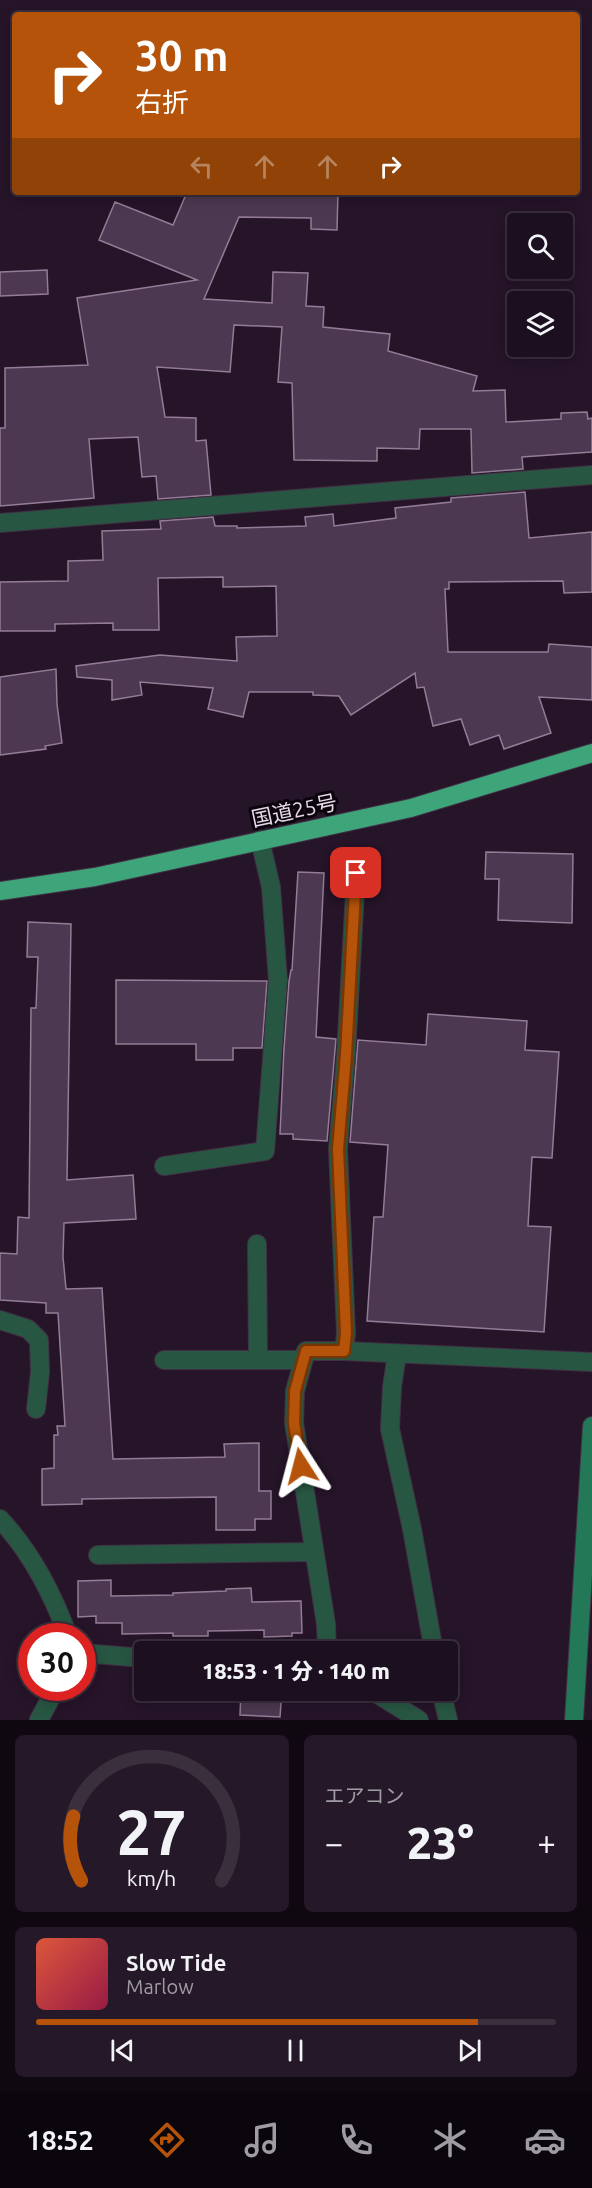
<!DOCTYPE html>
<html lang="ja">
<meta charset="utf-8">
<style>
body{margin:0;font-family:Ubuntu,"Noto Sans JP",sans-serif;background:#251828;color:#f1f3f6;height:100vh;display:flex;flex-direction:column;font-size:22px;white-space:nowrap}
*{box-sizing:border-box;margin:0}
p{font-size:20px;color:#a09ca4}
.icon{flex:none;width:33px;height:33px;fill:none;stroke:currentColor;stroke-width:2;stroke-linecap:round;stroke-linejoin:round}
.map{position:relative;height:1720px;overflow:hidden}
.drawer{display:flex;flex-direction:column;gap:15px;padding:15px;background:#0f0811;flex:1}
.drawer>*{flex:none}
.top-card{position:absolute;left:12px;top:12px;width:568px;height:183px;border-radius:6px;box-shadow:0 3px 15px #0003,0 0 0 2px #3a2f3d;background:#b45309;color:#fff;overflow:hidden}
.fabs{position:absolute;left:507px;top:213px;display:grid;gap:12px}
.fabs a{display:grid;place-items:center;width:66px;height:66px;border-radius:6px;background:#1c0f1f;box-shadow:0 3px 15px #0003,0 0 0 2px #3a2f3d;font-size:30px}
.speed{position:absolute;left:18px;top:1623px;display:flex;gap:12px;font-size:30px;font-weight:700;text-align:center}
.speed>*{display:grid;place-content:center;width:78px;height:78px;border-radius:50%;background:#1c0f1f;box-shadow:0 3px 15px #0003,0 0 0 2px #3a2f3d;line-height:1}
.speed .limit{border:9px solid #d22;background:#fff;color:#111}
.pin{position:absolute;display:grid;place-items:center;width:51px;height:51px;color:#fff;margin:-26px;border-radius:12px;box-shadow:0 3px 9px #0006}
.me{position:absolute;width:66px;margin:-33px;rotate:351deg;stroke-linejoin:round;filter:drop-shadow(0 0 4px #0008)}
.turn{display:flex;align-items:center;gap:21px;height:126px;padding:0 24px;font-size:27px}
.turn .icon{width:78px;height:78px;stroke-width:2.5}
.turn b{display:block;font-size:42px;line-height:51px}
.lanes{display:flex;align-items:center;height:57px;padding:0 24px;background:#0003;justify-content:center;gap:30px;direction:ltr}
.lanes .off{opacity:.35}
.big{font-size:45px;font-weight:800;line-height:1.1}
.drawer .card{flex:1;display:flex;flex-direction:column;justify-content:center;gap:9px;min-width:0;padding:0 21px;border-radius:9px;background:#251828}
.drawer .dial{align-items:center;gap:0}
.dial svg{height:156px;overflow:visible;fill:none;stroke:#3a2f3d;stroke-width:7;stroke-linecap:round;text-anchor:middle}
.dial text{fill:#f1f3f6;stroke:none}
.song{display:flex;align-items:center;gap:18px}
.cover{width:72px;height:72px;border-radius:9px;background:linear-gradient(135deg,hsl(10 70% 55%),hsl(340 70% 35%))}
.played{height:6px;border-radius:3px;background:linear-gradient(90deg,#b45309 85%,#3a2f3d 85%)}
.keys{display:flex;justify-content:space-around;direction:ltr}
.heat{display:flex;justify-content:space-between;align-items:center;font-size:33px;direction:ltr}
.drawer .tiles{flex:1;display:grid;gap:15px;grid-template-columns:1fr 1fr}
.card:last-child{grid-column:span 2}
.trip{position:absolute;left:134px;top:1641px;width:324px;height:60px;border-radius:6px;background:#1c0f1f;box-shadow:0 3px 15px #0003,0 0 0 2px #3a2f3d;font-weight:800;line-height:60px;text-align:center}
.menu{display:flex;height:96px;justify-content:space-around;align-items:center;background:#0b060c;color:#a09ca4}
.menu .icon{width:42px;height:42px}
.menu .on{color:#b45309}
.menu b{font-size:27px;color:#f1f3f6}
.map>svg:first-child{display:block}
.building{fill:#4c3850;stroke:#937c97;stroke-width:1.5}
.lines{fill:none;stroke-linecap:round;stroke-linejoin:round}
.street-casing{stroke:#413044;stroke-width:20}
.secondary-casing{stroke:#413044;stroke-width:20}
.highway-casing{stroke:#413044;stroke-width:20}
.street{stroke:#275742;stroke-width:18}
.secondary{stroke:#227857;stroke-width:18}
.highway{stroke:#3ea47a;stroke-width:18}
.route-casing{stroke:#753606;stroke-width:15}
.route{stroke:#b45309;stroke-width:10}
.labels{text-anchor:middle;dominant-baseline:central;stroke-width:6;stroke-linejoin:round;paint-order:stroke}
.street-label{font-size:21px;fill:#e6d9e8;stroke:#0a040c}
</style>
<div class="map">
<svg width="592" height="1720" viewBox="0 0 592 1720">
<rect width="100%" height="100%" fill="#261429"/>
<g class="building">
<polygon points="187,192 338,192 337,230 311,229 311,218 239,217 204,299 272,303 273,272 308,273 306,306 324,307 323,327 390,334 388,351 477,376 473,391 505,390 506,422 561,419 561,413 587,412 588,419 592,418 592,452 522,457 523,469 472,473 471,429 420,429 419,449 377,448 377,461 294,460 292,383 278,382 282,327 234,325 230,372 157,367 165,417 196,418 196,441 206,440 211,495 158,499 156,476 142,477 138,437 89,439 94,498 0,506 0,428 5,428 5,368 88,365 77,298 197,280 99,240 115,202 173,225"/>
<polygon points="47,270 48,294 0,296 0,272"/>
<polygon points="525,492 529,538 592,532 592,592 564,593 563,581 449,582 449,589 445,589 448,652 548,652 549,644 592,647 592,700 539,697 551,733 504,749 499,735 470,745 461,719 433,726 424,687 417,688 415,673 351,715 339,696 313,695 313,692 249,692 243,717 208,709 213,688 140,682 142,695 112,700 112,680 77,677 76,666 160,655 237,661 236,637 277,636 276,586 223,587 223,577 158,578 159,630 113,630 113,623 55,624 55,631 0,631 0,582 68,581 68,561 103,560 102,531 161,529 160,521 213,517 215,526 237,526 237,528 306,526 305,517 333,514 334,526 396,518 395,508 451,502 451,498"/>
<polygon points="56,669 57,704 62,743 45,746 46,749 0,755 0,677"/>
<polygon points="486,852 573,854 572,923 498,920 499,879 485,879"/>
<polygon points="298,872 324,873 316,1037 336,1039 327,1141 293,1139 293,1134 280,1134 284,1048 289,981 291,970 292,970"/>
<polygon points="28,922 71,924 67,1180 133,1175 136,1219 64,1223 63,1257 66,1289 102,1288 113,1459 225,1457 224,1444 259,1443 259,1491 271,1491 271,1519 255,1519 255,1530 216,1530 216,1497 82,1499 82,1504 42,1505 42,1469 54,1468 54,1435 58,1435 57,1426 65,1426 58,1313 46,1313 46,1303 0,1300 0,1253 17,1254 18,1217 29,1218 31,1008 36,1008 38,957 27,957"/>
<polygon points="116,980 267,981 262,1048 233,1048 233,1060 196,1060 196,1044 116,1044"/>
<polygon points="428,1014 527,1021 525,1050 559,1052 552,1158 532,1157 528,1226 551,1227 544,1332 367,1321 374,1217 383,1217 388,1145 350,1142 358,1040 426,1045"/>
<polygon points="111,1580 111,1596 173,1595 173,1593 226,1591 226,1589 251,1588 252,1602 301,1601 302,1633 292,1633 292,1636 264,1637 264,1630 208,1631 208,1636 173,1636 173,1633 122,1634 122,1623 96,1623 96,1616 78,1617 78,1581"/>
<polygon points="241,1690 282,1690 280,1717 240,1715"/>
</g>
<g class="lines">
<g class="street-casing">
<g id="street">
<polyline points="0,523 592,475"/>
<polyline points="356,873 346,1055 338,1149 346,1333 344,1351 592,1362"/>
<polyline points="164,1166 265,1151 278,980 271,887 260,840"/>
<polyline points="257,1244 258,1360"/>
<polyline points="0,1320 28,1329 39,1340 40,1372 36,1409"/>
<polyline points="397,1354 392,1387 390,1429 412,1529 434,1652"/>
<polyline points="164,1360 303,1360"/>
<path d="M0 1519C31 1552 53 1595 68 1636"/>
<polyline points="98,1555 314,1552"/>
<polyline points="327,1652 326,1624 294,1423 295,1391 306,1351 344,1351"/>
<polyline points="82,1653 144,1658"/>
<polyline points="371,1690 419,1720"/>
<polyline points="441,1690 448,1720"/>
<polyline points="39,1720 56,1688"/>
</g>
</g>
<g class="secondary-casing">
<polyline id="secondary" points="574,1720 592,1426"/>
</g>
<g class="highway-casing">
<polyline id="highway" points="0,891 95,877 411,808 592,753"/>
</g>
<use href="#street" class="street"/>
<use href="#secondary" class="secondary"/>
<use href="#highway" class="highway"/>
</g>
<g class="lines">
<g class="route-casing">
<polyline id="route" points="301,1466 294,1423 295,1391 306,1351 344,1351 346,1333 338,1149 346,1055 356,873"/>
</g>
<use href="#route" class="route"/>
</g>
<g class="labels">
<g class="street-label">
<text transform="translate(294 810) rotate(-12)">国道25号</text>
</g>
</g>
</svg>
<div class="fabs">
<a><svg class="icon" aria-label="search" viewBox="0 0 24 24"><circle cx="10" cy="10" r="6"/><path d="M15 15l6 6"/></svg></a>
<a><svg class="icon" aria-label="layers" viewBox="0 0 24 24"><path d="M12 4l9 5-9 5-9-5zM3 14l9 5 9-5"/></svg></a>
</div>
<div class="speed"><div class="limit">30</div></div>
<div class="pin" style="left:356px;top:873px;background:#d93025"><svg class="icon" aria-label="arrive" viewBox="0 0 24 24"><path d="M6 21V4h12l-3 4 3 4H6"/></svg></div>
<svg class="me" style="left:301px;top:1466px" viewBox="-20 -20 40 40"><path d="M0-17L14 15 0 8-14 15z" fill="#b45309" stroke="#fff" stroke-width="4"/></svg>
<div class="trip">18:53 · 1 分 · 140 m</div>
<div class="top-card">
<div class="turn"><svg class="icon" aria-label="right" viewBox="0 0 24 24"><path d="M7 20v-9h11M14 6l5 5-5 5"/></svg><div><b>30 m</b>右折</div></div>
<div class="lanes"><svg class="icon off" aria-label="left" viewBox="0 0 24 24"><path d="M17 20v-9H6M10 6l-5 5 5 5"/></svg><svg class="icon off" aria-label="ahead" viewBox="0 0 24 24"><path d="M12 20V5M6 11l6-6 6 6"/></svg><svg class="icon off" aria-label="ahead" viewBox="0 0 24 24"><path d="M12 20V5M6 11l6-6 6 6"/></svg><svg class="icon" aria-label="right" viewBox="0 0 24 24"><path d="M7 20v-9h11M14 6l5 5-5 5"/></svg></div>
</div>
</div>
<section class="drawer">
<div class="tiles">
<div class="card dial"><svg viewBox="0 0 100 80">
<path d="M14 69A42 42 0 1 1 86 69"/>
<path d="M14 69A42 42 0 0 1 10 36" stroke="#b45309"/>
<text x="50" y="56" font-size="32" font-weight="700">27</text>
<text x="50" y="72" font-size="11">km/h</text>
</svg></div>
<div class="card"><p>エアコン</p>
<div class="heat"><a>−</a><b class="big">23°</b><a>+</a></div>
</div>
<div class="card">
<div class="song"><i class="cover"></i><div><b>Slow Tide</b><p>Marlow</p></div></div>
<div class="played"></div>
<div class="keys"><svg class="icon" aria-label="previous" viewBox="0 0 24 24"><path d="M18 5L8 12l10 7zM5 5v14"/></svg><svg class="icon" aria-label="pause" viewBox="0 0 24 24"><path d="M8 5v14M16 5v14"/></svg><svg class="icon" aria-label="next" viewBox="0 0 24 24"><path d="M6 5l10 7-10 7zM19 5v14"/></svg></div>
</div>
</div>
</section>
<nav class="menu">
<b>18:52</b>
<svg class="icon on" aria-label="directions" viewBox="0 0 24 24"><path d="M12 3l9 9-9 9-9-9zM9 14v-3h6M13 9l2 2-2 2"/></svg>
<svg class="icon" aria-label="music" viewBox="0 0 24 24"><path d="M9 18V5l10-2v13"/><circle cx="6" cy="18" r="3"/><circle cx="16" cy="16" r="3"/></svg>
<svg class="icon" aria-label="phone" viewBox="0 0 24 24"><path d="M5 4h4l2 5-3 2q2 4 5 5l2-3 5 2v4C11 20 4 13 5 4z"/></svg>
<svg class="icon" aria-label="climate" viewBox="0 0 24 24"><path d="M12 3v18M4 7l16 10M4 17L20 7"/></svg>
<svg class="icon" aria-label="car" viewBox="0 0 24 24"><path d="M5 17H2v-5l4-1 3-4h7l3 4 3 1v5h-3M9 17h6M6 11h13"/><circle cx="7" cy="17" r="2"/><circle cx="17" cy="17" r="2"/></svg>
</nav>
